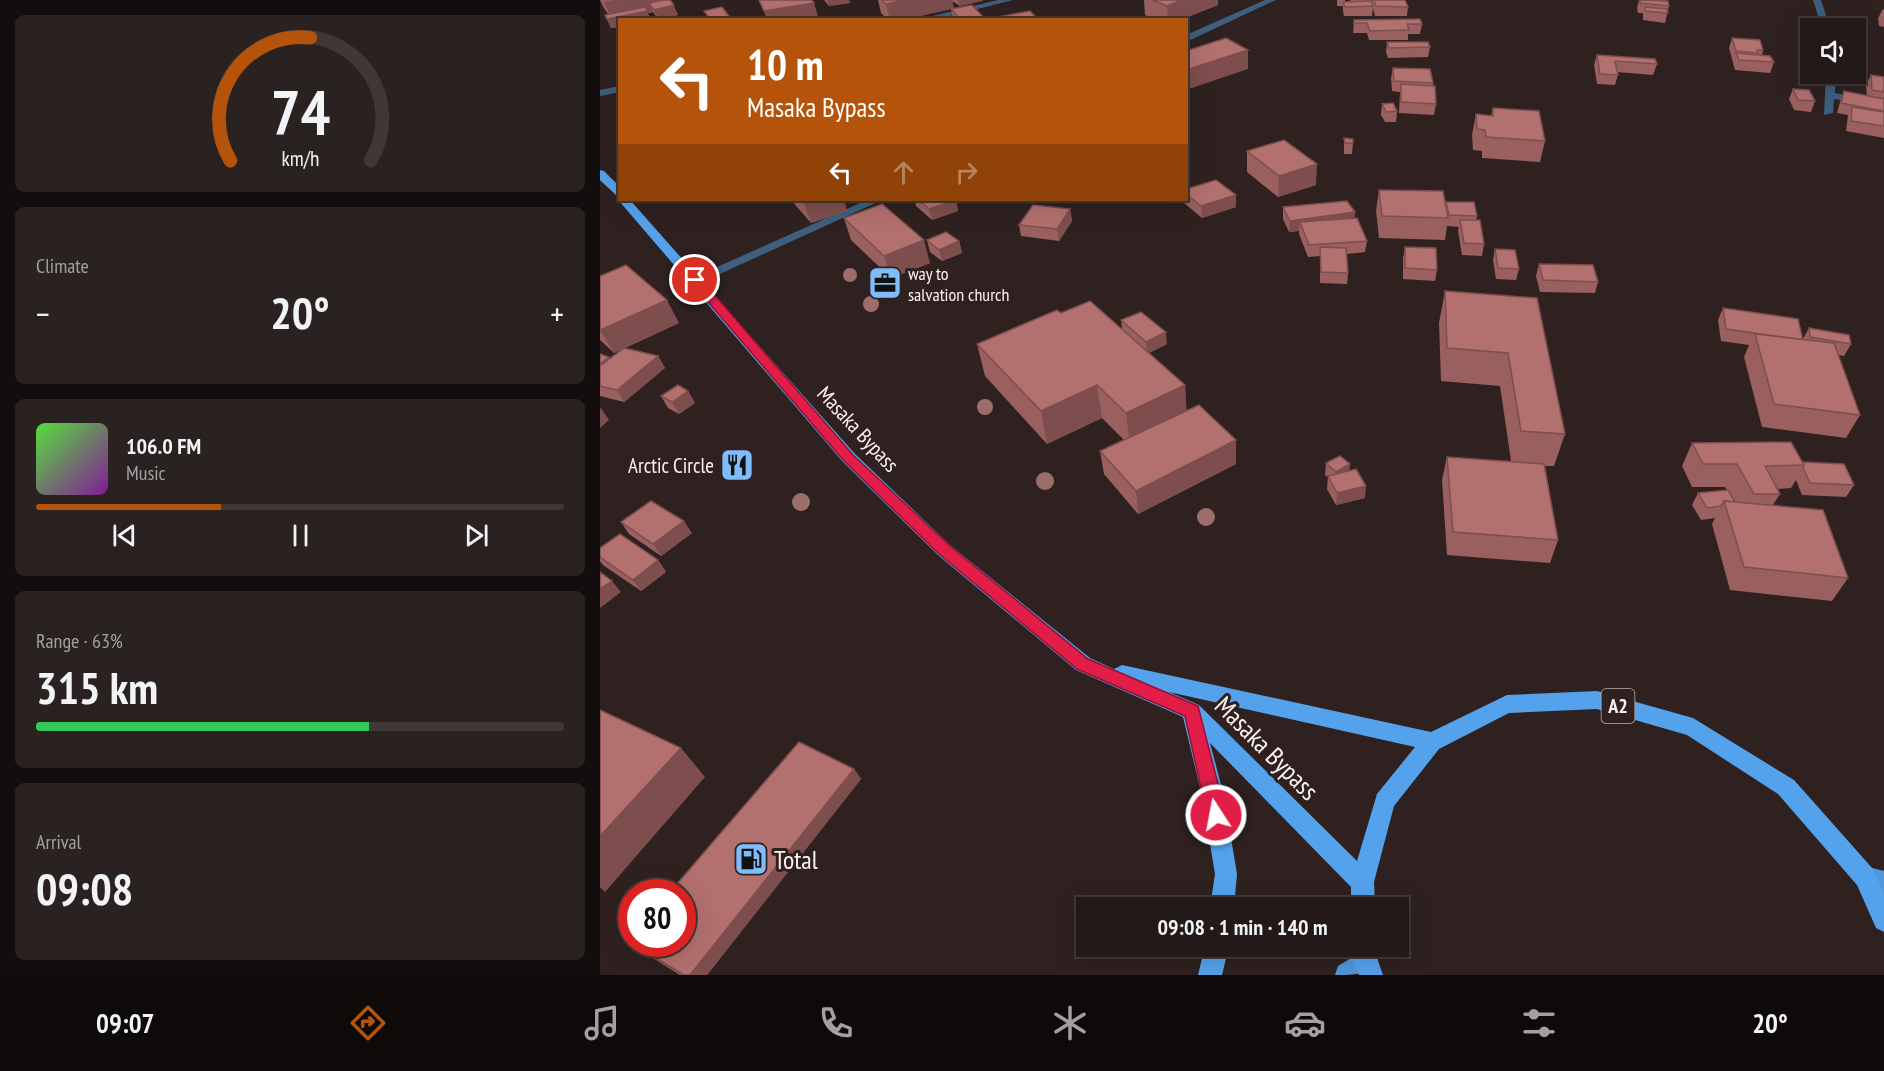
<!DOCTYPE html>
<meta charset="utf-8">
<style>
body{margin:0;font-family:"PT Sans Narrow",sans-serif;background:#2a2221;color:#f1f3f6;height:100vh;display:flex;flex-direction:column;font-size:22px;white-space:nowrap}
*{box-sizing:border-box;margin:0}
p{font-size:20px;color:#a2a0a2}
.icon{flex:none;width:33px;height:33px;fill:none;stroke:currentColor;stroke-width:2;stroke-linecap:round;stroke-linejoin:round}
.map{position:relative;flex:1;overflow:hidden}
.side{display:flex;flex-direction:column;gap:15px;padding:15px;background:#130e0d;width:600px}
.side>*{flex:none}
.top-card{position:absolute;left:18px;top:18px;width:570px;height:183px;border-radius:0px;box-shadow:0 6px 24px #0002,0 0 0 2px #3f3837;background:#b45309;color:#fff;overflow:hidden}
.tools{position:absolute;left:1200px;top:18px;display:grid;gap:12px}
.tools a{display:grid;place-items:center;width:66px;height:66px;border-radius:0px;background:#221918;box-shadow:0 6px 24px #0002,0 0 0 2px #3f3837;font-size:30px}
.speed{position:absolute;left:18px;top:879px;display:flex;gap:12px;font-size:30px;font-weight:700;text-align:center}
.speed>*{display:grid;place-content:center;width:78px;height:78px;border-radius:50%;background:#221918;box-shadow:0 6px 24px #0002,0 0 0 2px #3f3837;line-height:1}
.speed .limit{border:9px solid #d22;background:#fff;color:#111}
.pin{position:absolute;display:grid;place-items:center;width:51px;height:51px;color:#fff;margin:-26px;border:3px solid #fff;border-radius:50%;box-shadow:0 2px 6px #0007}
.me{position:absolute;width:66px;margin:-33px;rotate:349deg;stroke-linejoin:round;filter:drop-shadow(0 0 4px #0008)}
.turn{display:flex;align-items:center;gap:21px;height:126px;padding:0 30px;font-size:27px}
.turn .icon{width:78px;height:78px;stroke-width:2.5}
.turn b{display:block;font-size:42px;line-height:51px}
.lanes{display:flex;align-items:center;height:57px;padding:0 30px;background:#0003;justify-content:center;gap:30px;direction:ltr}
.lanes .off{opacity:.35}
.big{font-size:45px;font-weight:700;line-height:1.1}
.side .widget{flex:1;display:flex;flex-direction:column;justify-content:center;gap:9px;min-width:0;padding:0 21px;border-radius:9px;background:#2a2221}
.side .dial{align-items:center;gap:0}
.dial svg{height:156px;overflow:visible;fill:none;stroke:#3f3837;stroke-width:7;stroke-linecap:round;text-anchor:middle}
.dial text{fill:#f1f3f6;stroke:none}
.song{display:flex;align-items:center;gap:18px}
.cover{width:72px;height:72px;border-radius:9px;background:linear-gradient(135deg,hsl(110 70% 55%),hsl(290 70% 35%))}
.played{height:6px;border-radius:3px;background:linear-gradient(90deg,#b45309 35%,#3f3837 35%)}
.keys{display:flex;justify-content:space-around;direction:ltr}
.heat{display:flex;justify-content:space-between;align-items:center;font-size:33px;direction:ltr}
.charge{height:9px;border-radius:4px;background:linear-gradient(90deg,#34c759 63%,#3f3837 0)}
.trip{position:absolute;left:476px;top:897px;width:333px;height:60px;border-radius:0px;background:#221918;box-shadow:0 6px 24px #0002,0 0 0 2px #3f3837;font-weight:700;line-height:60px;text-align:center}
.dock{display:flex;height:96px;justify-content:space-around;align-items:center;background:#0e0a0a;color:#a2a0a2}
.dock .icon{width:42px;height:42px}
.dock .on{color:#b45309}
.dock b{font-size:27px;color:#f1f3f6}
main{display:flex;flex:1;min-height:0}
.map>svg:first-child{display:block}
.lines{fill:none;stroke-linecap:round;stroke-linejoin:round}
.minor{fill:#3e5f7f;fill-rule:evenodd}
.primary{fill:#5197d9;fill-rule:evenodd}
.trunk{fill:#54a2eb;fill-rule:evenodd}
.tree{fill:#9d6d6a}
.wall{fill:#99605f}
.shaded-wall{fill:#7d4e4d}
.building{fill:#b2706e;stroke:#7d4e4d;stroke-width:1.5}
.route{fill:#e11d48;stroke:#92132f;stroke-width:1.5}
.labels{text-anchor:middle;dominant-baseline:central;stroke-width:6;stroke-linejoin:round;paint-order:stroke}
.far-poi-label{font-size:18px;fill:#fcf2f2;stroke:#2e2120;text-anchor:start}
.shield{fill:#2e2120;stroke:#beb3b3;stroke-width:1.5}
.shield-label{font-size:20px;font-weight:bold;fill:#fcf2f2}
.street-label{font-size:21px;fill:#fcf2f2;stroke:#2e2120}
.poi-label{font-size:21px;fill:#fcf2f2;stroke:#2e2120;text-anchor:end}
.near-street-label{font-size:26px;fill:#fcf2f2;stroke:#2e2120}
.near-poi-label{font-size:26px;fill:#fcf2f2;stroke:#2e2120;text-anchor:start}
</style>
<main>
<section class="side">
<div class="widget dial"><svg viewBox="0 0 100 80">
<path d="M14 69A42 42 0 1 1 86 69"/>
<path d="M14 69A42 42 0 0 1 55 6" stroke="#b45309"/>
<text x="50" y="56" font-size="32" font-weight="700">74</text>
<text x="50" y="72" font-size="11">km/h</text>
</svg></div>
<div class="widget"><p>Climate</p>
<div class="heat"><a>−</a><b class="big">20°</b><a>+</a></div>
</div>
<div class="widget">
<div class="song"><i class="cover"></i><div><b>106.0 FM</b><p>Music</p></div></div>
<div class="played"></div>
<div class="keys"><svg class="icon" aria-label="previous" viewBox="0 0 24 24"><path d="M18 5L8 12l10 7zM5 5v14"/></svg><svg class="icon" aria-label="pause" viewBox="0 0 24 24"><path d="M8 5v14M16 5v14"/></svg><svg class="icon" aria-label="next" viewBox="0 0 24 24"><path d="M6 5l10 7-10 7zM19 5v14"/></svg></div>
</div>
<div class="widget"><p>Range · 63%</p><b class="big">315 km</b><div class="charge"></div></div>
<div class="widget"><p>Arrival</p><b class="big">09:08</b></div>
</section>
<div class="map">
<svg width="1284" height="975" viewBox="0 0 1284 975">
<rect width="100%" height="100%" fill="#2e2120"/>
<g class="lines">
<g class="minor">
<polygon points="398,0 413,0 334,20 316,20"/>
<polygon points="665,0 676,0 586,42 586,35"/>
<polygon points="1213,0 1221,0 1230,28 1222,28"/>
<polygon points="1226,74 1236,74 1235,93 1284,102 1284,108 1234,99 1233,113 1224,115"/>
<polygon points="20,86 20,92 0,96 0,90"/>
<polygon points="267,200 282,200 100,283 90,283 88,280"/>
</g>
<g class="primary">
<polygon points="1265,866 1284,871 1284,895 1257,885 1254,877 1257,869"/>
<path d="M766 949 775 952 778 961C770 975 753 975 735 975L738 966Z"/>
</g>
<g class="trunk">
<path d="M0 170 4 171 20 187V200H30L255 454 350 545 490 658 514 669 522 665 831 732 907 695 997 691 1093 718 1194 780 1273 869 1284 893V932L1276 928 1257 885 1178 794 1087 735 997 709 909 713 839 749 794 806 774 882 775 908H751V887L610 743 624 796 637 874 634 908H610L615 874 602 796 583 717 476 670 338 555 243 462 20 202 19 198 0 180ZM569 692 815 747 777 794 757 861 599 705Z"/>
<polygon points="605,946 629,946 622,975 598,975"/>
<polygon points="753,946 777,946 778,961 783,975 759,975 754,961"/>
</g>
</g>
<g class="tree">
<circle cx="250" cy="275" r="7"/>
<circle cx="271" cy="304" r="8"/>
<circle cx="385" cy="407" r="8"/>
<circle cx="445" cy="481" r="9"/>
<circle cx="201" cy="502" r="9"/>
<circle cx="606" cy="517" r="9"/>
</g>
<g class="wall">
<polygon points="0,0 71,0 78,15 58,19 53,12 20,20 20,27 11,28 5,15 8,14 4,8"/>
<polygon points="224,0 249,0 250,3 229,6"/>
<polygon points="278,0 383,0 360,6 352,1 354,8 386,20 354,20 353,18 351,9 303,20 288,20 281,13"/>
<polygon points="544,0 618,0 618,5 580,20 556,20 545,15"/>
<polygon points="737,0 745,0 745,2 750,2 750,0 771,0 772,3 772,0 805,0 808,7 807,16 775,16 773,8 772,16 744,16 743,11 743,6 737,6"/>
<polygon points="1039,0 1056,0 1069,6 1065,23 1043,20 1043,13 1038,13 1037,8"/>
<polygon points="1283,9 1284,9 1284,27 1279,26 1278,18"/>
<polygon points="754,20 822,24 820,34 808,34 808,40 769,40 767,33 753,33"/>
<polygon points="1132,38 1163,50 1162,55 1174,62 1170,73 1135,70 1129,48"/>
<polygon points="787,42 830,47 828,57 788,58 786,52"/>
<polygon points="997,55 1057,64 1053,75 1017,72 1018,75 1015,85 997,84 994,65"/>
<polygon points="793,68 833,83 833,86 836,104 834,115 799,113 800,92 792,91 791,78"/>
<polygon points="1271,75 1284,77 1284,109 1283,112 1284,112 1284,138 1246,131 1248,115 1237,113 1240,102 1244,91 1267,96 1266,85"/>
<polygon points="1193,89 1215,101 1211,112 1194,110 1189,99"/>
<polygon points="782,104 797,111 796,122 785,122 781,115"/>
<polygon points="893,108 945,141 940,162 882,158 882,151 873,150 872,135 876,114 891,116"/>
<polygon points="744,138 753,143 752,154 744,154"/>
<polygon points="647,151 716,185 678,197 647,172"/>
<polygon points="586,189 636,207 602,218 583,202 583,200 586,200"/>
<polygon points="779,190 846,205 846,202 877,216 876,220 884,244 882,256 862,255 858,231 859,227 847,226 845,240 779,238 776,211"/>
<polygon points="191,200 244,200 247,211 211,223"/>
<polygon points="315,200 356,200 358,211 332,220 316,206"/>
<polygon points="683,207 755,212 754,218 767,241 765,252 747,254 748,273 747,284 720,283 720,256 708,257 699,234 699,231 689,232 683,219"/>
<polygon points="470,209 472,221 459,241 421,236 419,225"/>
<polygon points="244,218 330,263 291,278 251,240"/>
<polygon points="327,240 359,241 362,253 342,261 330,252"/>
<polygon points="805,247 837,270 835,281 803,279 803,258"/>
<polygon points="895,249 919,269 916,280 896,279 893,260"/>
<polygon points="939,264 998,282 995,293 940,292 936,276"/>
<polygon points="0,276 79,323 25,348 58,356 65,368 24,402 0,396 0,354 10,359 23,348 14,353 0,340"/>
<polygon points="845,291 937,298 965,434 954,466 945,466 958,540 950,563 847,555 842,480 847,457 911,461 900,386 841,381 839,323"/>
<polygon points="1123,308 1203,339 1209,328 1251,344 1244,356 1238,355 1260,415 1246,438 1162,427 1144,357 1149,345 1121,341 1118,320"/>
<polygon points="461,313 522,329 521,320 567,344 549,353 585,385 586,411 636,464 538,514 504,474 500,451 524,440 502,418 447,444 385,376 377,344"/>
<polygon points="88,391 95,403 79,414 68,408 61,396"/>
<polygon points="1092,443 1203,462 1254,485 1246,497 1202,495 1196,480 1191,488 1177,489 1180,494 1173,505 1248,578 1232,601 1130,590 1112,524 1115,518 1101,520 1092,505 1098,493 1127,490 1125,487 1092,487 1082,466"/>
<polygon points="726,463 749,471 765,498 736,505 727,489 728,477 725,475"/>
<polygon points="21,522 92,533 61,556 29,534"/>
<polygon points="0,548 58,560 66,572 41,591 3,565 0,561"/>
<polygon points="254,769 261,779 107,975 80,975 40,950 29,941"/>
</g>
<g class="shaded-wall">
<polygon points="13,0 71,0 78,15 58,19 54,10 49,3 53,12 48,13 51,20 20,20 20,27 11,28 7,19 11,18 4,2"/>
<polygon points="227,0 249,0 250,3 229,6"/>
<polygon points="304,0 352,0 354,8 303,20 290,20 286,4"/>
<polygon points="358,0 383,0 383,1 360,6"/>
<polygon points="582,0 618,0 618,5 580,20 568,20 567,6"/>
<polygon points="214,3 219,20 167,20 164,11"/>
<polygon points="435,16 436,20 419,20"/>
<polygon points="648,50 648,69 586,90 586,70"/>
<polygon points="717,164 716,185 678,197 679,176"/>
<polygon points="636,195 636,207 602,218 601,206"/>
<polygon points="208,200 244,200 247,211 211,223 203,201"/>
<polygon points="356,200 358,211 332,220 329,209"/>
<polygon points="470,209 472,221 459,241 457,229"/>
<polygon points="755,212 754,223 700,222 699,231 689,232 690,221"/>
<polygon points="324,240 330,263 291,278 284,256"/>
<polygon points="359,241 362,253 342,261 339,250"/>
<polygon points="67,300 79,323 14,353 0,330"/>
<polygon points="566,332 567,344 547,354 546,342"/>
<polygon points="58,356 65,368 24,402 17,390"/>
<polygon points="9,357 16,369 0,381 0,364"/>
<polygon points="497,385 502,418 447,444 441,411"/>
<polygon points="585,385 587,417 530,446 526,413"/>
<polygon points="88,391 95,403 79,414 72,402"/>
<polygon points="1,408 9,420 0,428 0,409"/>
<polygon points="636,440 636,464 538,514 536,491"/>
<polygon points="750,464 749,476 735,484 736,472"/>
<polygon points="766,486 765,498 736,505 737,493"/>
<polygon points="84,521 92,533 61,556 53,544"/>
<polygon points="58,560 66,572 41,591 33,580"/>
<polygon points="12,581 21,592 0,608 0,589"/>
<polygon points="81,748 105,777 5,892 0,887 0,836"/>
<polygon points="254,769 261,779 107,975 90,975"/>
</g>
<g class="building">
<polygon points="64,0 70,0 74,5 54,10 49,3"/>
<polygon points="159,0 212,0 214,3 164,11"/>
<polygon points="282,0 304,0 286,4"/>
<polygon points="552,0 582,0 567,6"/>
<polygon points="774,0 805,0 808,7 776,6"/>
<polygon points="1040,0 1068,1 1069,6 1040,3"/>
<polygon points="771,1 773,6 745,7 743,2"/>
<polygon points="372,5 386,20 361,20 351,9"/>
<polygon points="45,7 48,11 7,19 5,15"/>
<polygon points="122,7 132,20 111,20 104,11"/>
<polygon points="1045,7 1067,9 1068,13 1045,11"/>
<polygon points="430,11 435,16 419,20 393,20 392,18"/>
<polygon points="76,17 78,20 63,20"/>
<polygon points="571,17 577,20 565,20"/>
<polygon points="820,19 822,24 807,24 809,30 770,31 767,23 754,23 754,20"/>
<polygon points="626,38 648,50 586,70 586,51"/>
<polygon points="1132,38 1160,40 1163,50 1157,50 1158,53 1136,51"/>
<polygon points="787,42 828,42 830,47 789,48"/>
<polygon points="1136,53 1170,56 1174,62 1139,60"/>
<polygon points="997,55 1055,59 1057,64 1015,61 1018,75 1000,74"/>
<polygon points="793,68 830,69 833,83 794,81"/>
<polygon points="1271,75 1284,77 1284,92 1272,90"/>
<polygon points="801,84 835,86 836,104 801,102"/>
<polygon points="1193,89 1209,90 1215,101 1198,100"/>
<polygon points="1244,91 1284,99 1284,111 1241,103"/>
<polygon points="793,103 797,111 786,112 782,104"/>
<polygon points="1252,107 1284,112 1284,126 1251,121"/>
<polygon points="893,108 939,111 945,141 886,137 885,130 877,129 876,114 893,116"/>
<polygon points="744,138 753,139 753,143 745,143"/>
<polygon points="684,140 717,164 679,176 647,151"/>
<polygon points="616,180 636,195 601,206 586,194 586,189"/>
<polygon points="779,190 843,191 848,218 782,216"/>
<polygon points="319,200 356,200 329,209"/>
<polygon points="747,201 755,212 690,221 683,207"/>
<polygon points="846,202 874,202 877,216 849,215"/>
<polygon points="282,204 324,240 284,256 244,218"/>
<polygon points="433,205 470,209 457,229 419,225"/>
<polygon points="757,218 767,241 709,245 700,222"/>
<polygon points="860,220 880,220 884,244 864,243"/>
<polygon points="346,232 359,241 339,250 327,240"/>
<polygon points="720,247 746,248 748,273 721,272"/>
<polygon points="805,247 836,248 837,270 805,268"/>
<polygon points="895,249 915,250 919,269 898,268"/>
<polygon points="939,264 993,265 998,282 943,280"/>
<polygon points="26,265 67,300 0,330 0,276"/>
<polygon points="845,291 937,298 965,434 921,431 908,353 847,348"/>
<polygon points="490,301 585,385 526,413 497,385 441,411 377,344 457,310 461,313"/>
<polygon points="1123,308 1198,319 1203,340 1126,329"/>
<polygon points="541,312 566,332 546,342 521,320"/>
<polygon points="1209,328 1249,335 1251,344 1210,337"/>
<polygon points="1155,334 1234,343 1260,415 1174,404"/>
<polygon points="24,348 58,356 17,390 0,386 0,366"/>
<polygon points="0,354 9,357 0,364"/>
<polygon points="78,385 88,391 72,402 61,396"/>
<polygon points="599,405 636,440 536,491 500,451"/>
<polygon points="1191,442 1204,465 1165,466 1180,494 1154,494 1137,464 1103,464 1092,443"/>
<polygon points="740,456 750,464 736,472 726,463"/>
<polygon points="847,457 944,464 958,540 853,532"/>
<polygon points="1203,462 1244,464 1254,485 1210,483 1203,468 1204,465"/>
<polygon points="756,469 766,486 737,493 728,476"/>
<polygon points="1128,490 1135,502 1124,501 1121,506 1107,508 1098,493"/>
<polygon points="51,501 84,521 53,544 21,522"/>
<polygon points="1124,501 1223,510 1248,578 1144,567"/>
<polygon points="20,534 58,560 33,580 0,557 0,548"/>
<polygon points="0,572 12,581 0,589"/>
<polygon points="0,710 81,748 0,836"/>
<polygon points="199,742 254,769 90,975 84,975 32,944 82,944 82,892 70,892"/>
</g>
<polygon class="route" points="91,277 99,277 253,455 350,546 488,659 598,706 626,815 623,821 616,824 610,821 607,815 585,716 477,669 339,554 244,461 91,282"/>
<defs>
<g id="office-square" transform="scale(1.725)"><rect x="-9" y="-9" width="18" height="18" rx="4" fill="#7fbdfa" stroke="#2e2120"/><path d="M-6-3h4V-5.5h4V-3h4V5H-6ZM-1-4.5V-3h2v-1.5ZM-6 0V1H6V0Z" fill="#111"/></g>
<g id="restaurant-square" transform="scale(1.725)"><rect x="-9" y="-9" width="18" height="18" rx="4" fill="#7fbdfa" stroke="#2e2120"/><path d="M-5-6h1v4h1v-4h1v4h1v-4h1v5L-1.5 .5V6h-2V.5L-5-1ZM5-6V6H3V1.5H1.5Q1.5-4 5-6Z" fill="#111"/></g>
<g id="fuel-square" transform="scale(1.725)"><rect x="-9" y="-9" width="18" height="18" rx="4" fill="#7fbdfa" stroke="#2e2120"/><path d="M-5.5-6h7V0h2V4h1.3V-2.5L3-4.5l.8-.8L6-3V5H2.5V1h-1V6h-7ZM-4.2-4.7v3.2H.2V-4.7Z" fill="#111"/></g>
</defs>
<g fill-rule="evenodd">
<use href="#office-square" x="285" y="283"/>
<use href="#restaurant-square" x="137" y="465"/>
<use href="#fuel-square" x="151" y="859"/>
</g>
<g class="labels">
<g class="far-poi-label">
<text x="308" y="273">way to<tspan x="308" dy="21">salvation church</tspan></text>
</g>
<rect class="shield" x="1001.5" y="689" width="33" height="34" rx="4.5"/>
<g class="shield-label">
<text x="1018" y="706">A2</text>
</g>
<g class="street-label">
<text transform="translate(258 429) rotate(47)">Masaka Bypass</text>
</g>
<g class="poi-label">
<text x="114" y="465">Arctic Circle</text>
</g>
<g class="near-street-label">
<text transform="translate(667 748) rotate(45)">Masaka Bypass</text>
</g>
<g class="near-poi-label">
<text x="174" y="859">Total</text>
</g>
</g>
</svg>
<div class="tools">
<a><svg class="icon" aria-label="sound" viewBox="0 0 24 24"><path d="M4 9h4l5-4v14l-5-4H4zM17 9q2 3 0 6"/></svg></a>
</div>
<div class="speed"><div class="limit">80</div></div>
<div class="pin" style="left:95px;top:280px;background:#d93025"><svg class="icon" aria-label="arrive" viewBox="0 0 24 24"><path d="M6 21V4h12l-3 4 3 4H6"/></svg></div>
<svg class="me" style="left:616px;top:815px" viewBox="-20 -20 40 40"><circle r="17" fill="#e11d48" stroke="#fff" stroke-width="3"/><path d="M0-11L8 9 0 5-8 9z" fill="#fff"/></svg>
<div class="trip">09:08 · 1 min · 140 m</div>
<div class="top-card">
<div class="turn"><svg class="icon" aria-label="left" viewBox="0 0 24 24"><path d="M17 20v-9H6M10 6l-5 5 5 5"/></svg><div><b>10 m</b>Masaka Bypass</div></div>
<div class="lanes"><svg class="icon" aria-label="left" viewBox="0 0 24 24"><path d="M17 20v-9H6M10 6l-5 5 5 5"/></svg><svg class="icon off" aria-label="ahead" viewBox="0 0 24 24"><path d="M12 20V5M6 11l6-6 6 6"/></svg><svg class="icon off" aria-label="right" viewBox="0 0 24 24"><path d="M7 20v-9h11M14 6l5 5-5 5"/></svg></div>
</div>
</div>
</main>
<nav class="dock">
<b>09:07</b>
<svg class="icon on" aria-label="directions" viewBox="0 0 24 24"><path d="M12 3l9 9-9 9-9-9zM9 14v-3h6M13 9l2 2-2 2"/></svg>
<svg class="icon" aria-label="music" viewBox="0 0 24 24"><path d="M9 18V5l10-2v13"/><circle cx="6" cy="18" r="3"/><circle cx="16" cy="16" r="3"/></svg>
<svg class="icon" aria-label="phone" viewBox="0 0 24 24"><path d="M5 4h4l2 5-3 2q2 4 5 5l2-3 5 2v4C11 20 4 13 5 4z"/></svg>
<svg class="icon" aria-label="climate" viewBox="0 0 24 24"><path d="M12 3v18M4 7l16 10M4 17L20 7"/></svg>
<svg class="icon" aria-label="car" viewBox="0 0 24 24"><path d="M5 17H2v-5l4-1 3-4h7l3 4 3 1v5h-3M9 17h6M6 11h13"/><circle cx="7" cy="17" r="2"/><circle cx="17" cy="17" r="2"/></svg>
<svg class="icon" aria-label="filters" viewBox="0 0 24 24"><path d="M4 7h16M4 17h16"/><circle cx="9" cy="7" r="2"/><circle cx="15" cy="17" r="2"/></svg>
<b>20°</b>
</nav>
